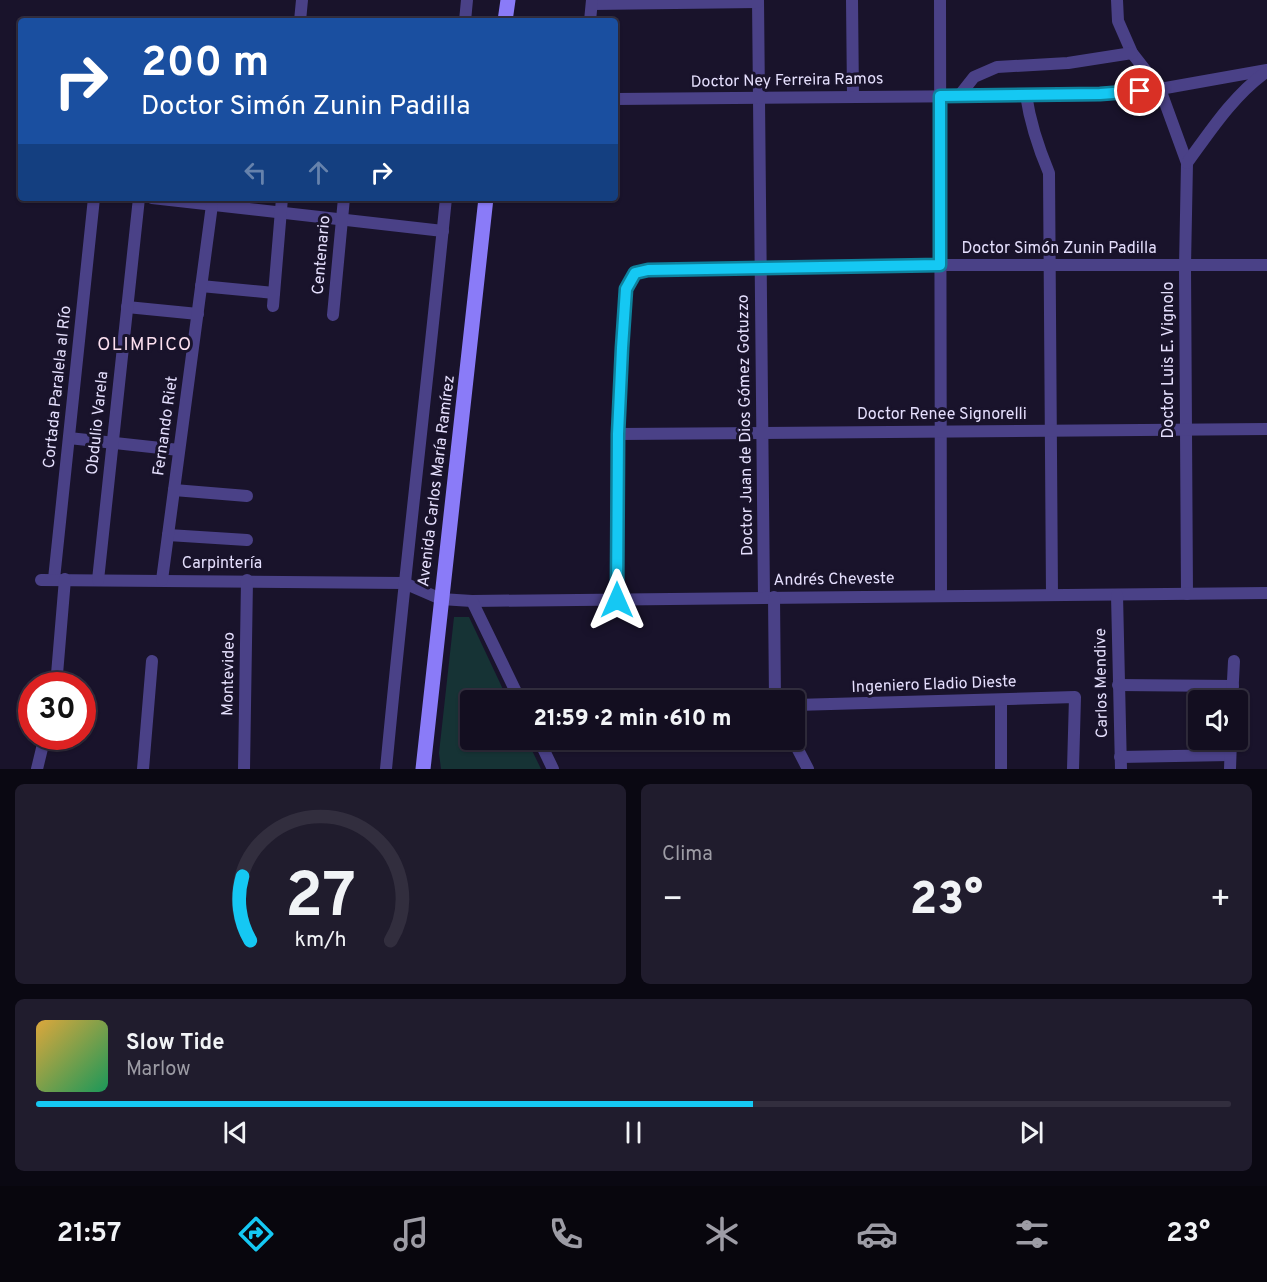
<!DOCTYPE html>
<html lang="es">
<meta charset="utf-8">
<style>
body{margin:0;font-family:Overpass,sans-serif;background:#201c2d;color:#f1f3f6;height:100vh;display:flex;flex-direction:column;font-size:22px;white-space:nowrap}
*{box-sizing:border-box;margin:0}
p{font-size:20px;color:#9d9ca5}
.icon{flex:none;width:33px;height:33px;fill:none;stroke:currentColor;stroke-width:2;stroke-linecap:round;stroke-linejoin:round}
.map{position:relative;height:769px;overflow:hidden}
.side{display:flex;flex-direction:column;gap:15px;padding:15px;background:#0a0812;flex:1}
.side>*{flex:none}
.top-card{position:absolute;left:18px;top:18px;width:600px;height:183px;border-radius:6px;box-shadow:0 2px 4px #0004,0 0 0 2px #322e3e;background:#1a4fa0;color:#fff;overflow:hidden}
.tools{position:absolute;left:1188px;top:690px;display:grid;gap:12px}
.tools a{display:grid;place-items:center;width:60px;height:60px;border-radius:6px;background:#130e20;box-shadow:0 2px 4px #0004,0 0 0 2px #322e3e;font-size:30px}
.speed{position:absolute;left:18px;top:672px;display:flex;gap:12px;font-size:30px;font-weight:700;text-align:center}
.speed>*{display:grid;place-content:center;width:78px;height:78px;border-radius:50%;background:#130e20;box-shadow:0 2px 4px #0004,0 0 0 2px #322e3e;line-height:1}
.speed .limit{border:9px solid #d22;background:#fff;color:#111}
.pin{position:absolute;display:grid;place-items:center;width:51px;height:51px;color:#fff;margin:-26px;border:3px solid #fff;border-radius:50%;box-shadow:0 2px 6px #0007}
.me{position:absolute;width:66px;margin:-33px;rotate:0deg;stroke-linejoin:round;filter:drop-shadow(0 0 4px #0008)}
.turn{display:flex;align-items:center;gap:21px;height:126px;padding:0 24px;font-size:27px}
.turn .icon{width:78px;height:78px;stroke-width:2.5}
.turn b{display:block;font-size:42px;line-height:51px}
.lanes{display:flex;align-items:center;height:57px;padding:0 24px;background:#0003;justify-content:center;gap:30px;direction:ltr}
.lanes .off{opacity:.35}
.big{font-size:45px;font-weight:800;line-height:1.1}
.side .tile{flex:1;display:flex;flex-direction:column;justify-content:center;gap:9px;min-width:0;padding:0 21px;border-radius:9px;background:#201c2d}
.side .dial{align-items:center;gap:0}
.dial svg{height:156px;overflow:visible;fill:none;stroke:#322e3e;stroke-width:7;stroke-linecap:round;text-anchor:middle}
.dial text{fill:#f1f3f6;stroke:none}
.song{display:flex;align-items:center;gap:18px}
.cover{width:72px;height:72px;border-radius:9px;background:linear-gradient(135deg,hsl(40 70% 55%),hsl(150 70% 35%))}
.played{height:6px;border-radius:3px;background:linear-gradient(90deg,#15c8f3 60%,#322e3e 60%)}
.keys{display:flex;justify-content:space-around;direction:ltr}
.heat{display:flex;justify-content:space-between;align-items:center;font-size:33px;direction:ltr}
.side .tiles{flex:1;display:grid;gap:15px;grid-template-columns:1fr 1fr}
.tile:last-child{grid-column:span 2}
.trip{position:absolute;left:460px;top:690px;width:345px;height:60px;border-radius:6px;background:#130e20;box-shadow:0 2px 4px #0004,0 0 0 2px #322e3e;font-weight:800;line-height:60px;text-align:center}
.tabs{display:flex;height:96px;justify-content:space-around;align-items:center;background:#08060d;color:#9d9ca5}
.tabs .icon{width:42px;height:42px}
.tabs .active{color:#15c8f3}
.tabs b{font-size:27px;color:#f1f3f6}
.map>svg:first-child{display:block}
.green{fill:#163335}
.lines{fill:none;stroke-linecap:round;stroke-linejoin:round}
.street{stroke:#4a4187;stroke-width:12}
.secondary{stroke:#8a7bf8;stroke-width:15}
.route-casing{stroke:#0e829e;stroke-width:15}
.route{stroke:#15c8f3;stroke-width:10}
.labels{text-anchor:middle;dominant-baseline:central;stroke-width:6;stroke-linejoin:round;paint-order:stroke}
.street-label{font-size:16px;fill:#e5dffd;stroke:#19132b}
.neighbourhood-label{font-size:18px;letter-spacing:1.5px;fill:#fde0f0;stroke:#19132b}
</style>
<div class="map">
<svg width="1267" height="769" viewBox="0 0 1267 769">
<rect width="100%" height="100%" fill="#19132b"/>
<polygon class="green" points="454,617 469,617 508,700 471,700 471,740 527,740 541,769 441,769 439,753"/>
<g class="lines">
<g class="street">
<polyline points="758,0 764,598"/>
<polyline points="852,0 853,96"/>
<polyline points="940,0 941,596"/>
<polyline points="1117,0 1118,21 1132,53 1160,89 1187,163 1185,266 1187,594"/>
<polyline points="592,4 758,2"/>
<polyline points="300,21 302,0"/>
<polyline points="465,21 467,0"/>
<polyline points="590,21 592,0"/>
<path d="M1026 95C1030 122 1038 147 1049 173L1052 595"/>
<polyline points="959,96 974,77 997,67 1068,63 1132,53"/>
<polyline points="615,99 1100,95 1160,89 1267,70"/>
<path d="M1187 163C1211 130 1233 96 1266 72"/>
<polyline points="152,198 443,231"/>
<polyline points="201,286 274,293"/>
<polyline points="273,306 282,198"/>
<polyline points="127,307 198,314"/>
<polyline points="333,315 344,198"/>
<polyline points="618,434 1267,429"/>
<polyline points="69,438 179,450"/>
<polyline points="174,490 247,496"/>
<polyline points="168,535 247,540"/>
<polyline points="54,579 94,198"/>
<polyline points="41,580 404,583 441,599 472,601 1267,593"/>
<polyline points="98,580 139,198"/>
<polyline points="162,580 212,205"/>
<polyline points="1117,595 1121,769"/>
<polyline points="774,597 775,700"/>
<polyline points="617,600 618,434 622,348 626,289 635,273 648,270 940,265 1267,265"/>
<polyline points="472,601 520,700"/>
<polyline points="1118,685 1233,686"/>
<polyline points="56,686 65,579"/>
<polyline points="1001,700 1001,769"/>
<polyline points="1232,700 1234,661"/>
<polyline points="795,705 1075,697 1073,769"/>
<polyline points="539,740 553,769"/>
<polyline points="793,740 808,769"/>
<polyline points="1120,757 1230,755"/>
<polyline points="37,769 45,736"/>
<polyline points="143,769 152,661"/>
<polyline points="244,769 247,580"/>
<path d="M386 769C404 578 427 388 446 198"/>
<polyline points="1230,769 1231,740"/>
</g>
<g class="secondary">
<polyline points="505,21 508,0"/>
<polyline points="423,769 486,198"/>
</g>
</g>
<g class="lines">
<g class="route-casing">
<polyline id="route" points="617,600 618,434 622,348 626,289 635,273 648,270 940,265 940,96 1100,94 1140,91"/>
</g>
<use href="#route" class="route"/>
</g>
<g class="labels">
<g class="street-label">
<text transform="translate(787 81) rotate(-1)">Doctor Ney Ferreira Ramos</text>
<text x="1059" y="249">Doctor Simón Zunin Padilla</text>
<text transform="translate(322 255) rotate(-85)">Centenario</text>
<text transform="translate(1169 360) rotate(-90)">Doctor Luis E. Vignolo</text>
<text transform="translate(58 387) rotate(-84)">Cortada Paralela al Río</text>
<text x="942" y="415">Doctor Renee Signorelli</text>
<text transform="translate(98 423) rotate(-84)">Obdulio Varela</text>
<text transform="translate(746 425) rotate(-91)">Doctor Juan de Dios Gómez Gotuzzo</text>
<text transform="translate(166 426) rotate(-82)">Fernando Riet</text>
<text transform="translate(437 481) rotate(-83)">Avenida Carlos María Ramírez</text>
<text x="222" y="564">Carpintería</text>
<text transform="translate(834 580) rotate(-1)">Andrés Cheveste</text>
<text transform="translate(229 674) rotate(-89)">Montevideo</text>
<text transform="translate(1102 683) rotate(-91)">Carlos Mendive</text>
<text transform="translate(934 685) rotate(-2)">Ingeniero Eladio Dieste</text>
</g>
<g class="neighbourhood-label">
<text x="145" y="345">OLIMPICO</text>
</g>
</g>
</svg>
<div class="tools">
<a><svg class="icon" aria-label="sound" viewBox="0 0 24 24"><path d="M4 9h4l5-4v14l-5-4H4zM17 9q2 3 0 6"/></svg></a>
</div>
<div class="speed"><div class="limit">30</div></div>
<div class="pin" style="left:1140px;top:91px;background:#d93025"><svg class="icon" aria-label="arrive" viewBox="0 0 24 24"><path d="M6 21V4h12l-3 4 3 4H6"/></svg></div>
<svg class="me" style="left:617px;top:600px" viewBox="-20 -20 40 40"><path d="M0-17L14 15 0 8-14 15z" fill="#15c8f3" stroke="#fff" stroke-width="4"/></svg>
<div class="trip">21:59 · 2 min · 610 m</div>
<div class="top-card">
<div class="turn"><svg class="icon" aria-label="right" viewBox="0 0 24 24"><path d="M7 20v-9h11M14 6l5 5-5 5"/></svg><div><b>200 m</b>Doctor Simón Zunin Padilla</div></div>
<div class="lanes"><svg class="icon off" aria-label="left" viewBox="0 0 24 24"><path d="M17 20v-9H6M10 6l-5 5 5 5"/></svg><svg class="icon off" aria-label="ahead" viewBox="0 0 24 24"><path d="M12 20V5M6 11l6-6 6 6"/></svg><svg class="icon" aria-label="right" viewBox="0 0 24 24"><path d="M7 20v-9h11M14 6l5 5-5 5"/></svg></div>
</div>
</div>
<section class="side">
<div class="tiles">
<div class="tile dial"><svg viewBox="0 0 100 80">
<path d="M14 69A42 42 0 1 1 86 69"/>
<path d="M14 69A42 42 0 0 1 10 36" stroke="#15c8f3"/>
<text x="50" y="56" font-size="32" font-weight="700">27</text>
<text x="50" y="72" font-size="11">km/h</text>
</svg></div>
<div class="tile"><p>Clima</p>
<div class="heat"><a>−</a><b class="big">23°</b><a>+</a></div>
</div>
<div class="tile">
<div class="song"><i class="cover"></i><div><b>Slow Tide</b><p>Marlow</p></div></div>
<div class="played"></div>
<div class="keys"><svg class="icon" aria-label="previous" viewBox="0 0 24 24"><path d="M18 5L8 12l10 7zM5 5v14"/></svg><svg class="icon" aria-label="pause" viewBox="0 0 24 24"><path d="M8 5v14M16 5v14"/></svg><svg class="icon" aria-label="next" viewBox="0 0 24 24"><path d="M6 5l10 7-10 7zM19 5v14"/></svg></div>
</div>
</div>
</section>
<nav class="tabs">
<b>21:57</b>
<svg class="icon active" aria-label="directions" viewBox="0 0 24 24"><path d="M12 3l9 9-9 9-9-9zM9 14v-3h6M13 9l2 2-2 2"/></svg>
<svg class="icon" aria-label="music" viewBox="0 0 24 24"><path d="M9 18V5l10-2v13"/><circle cx="6" cy="18" r="3"/><circle cx="16" cy="16" r="3"/></svg>
<svg class="icon" aria-label="phone" viewBox="0 0 24 24"><path d="M5 4h4l2 5-3 2q2 4 5 5l2-3 5 2v4C11 20 4 13 5 4z"/></svg>
<svg class="icon" aria-label="climate" viewBox="0 0 24 24"><path d="M12 3v18M4 7l16 10M4 17L20 7"/></svg>
<svg class="icon" aria-label="car" viewBox="0 0 24 24"><path d="M5 17H2v-5l4-1 3-4h7l3 4 3 1v5h-3M9 17h6M6 11h13"/><circle cx="7" cy="17" r="2"/><circle cx="17" cy="17" r="2"/></svg>
<svg class="icon" aria-label="filters" viewBox="0 0 24 24"><path d="M4 7h16M4 17h16"/><circle cx="9" cy="7" r="2"/><circle cx="15" cy="17" r="2"/></svg>
<b>23°</b>
</nav>
